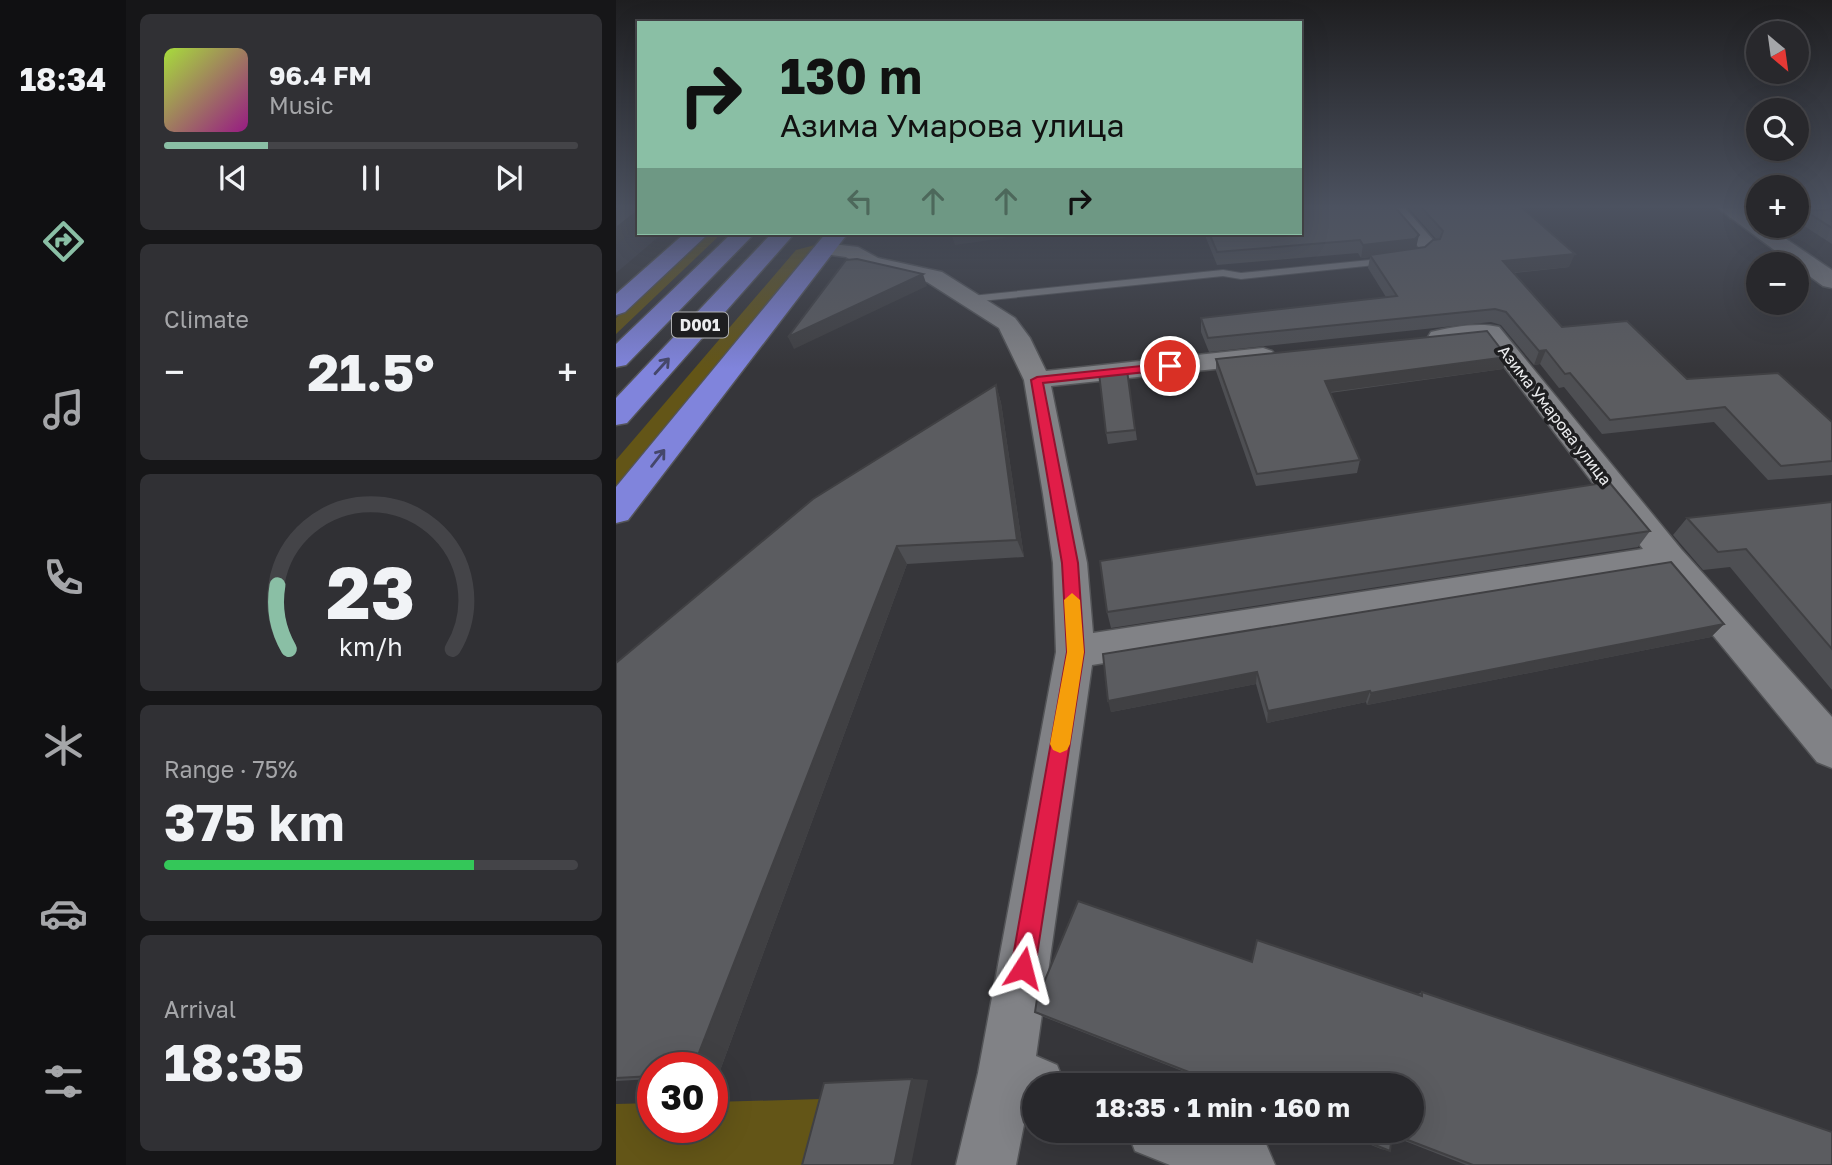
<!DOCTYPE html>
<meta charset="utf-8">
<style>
body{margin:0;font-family:"Golos Text",sans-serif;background:#303034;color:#f1f3f6;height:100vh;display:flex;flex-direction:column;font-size:26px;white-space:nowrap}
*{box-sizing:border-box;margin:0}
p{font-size:23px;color:#a5a6a9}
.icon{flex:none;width:38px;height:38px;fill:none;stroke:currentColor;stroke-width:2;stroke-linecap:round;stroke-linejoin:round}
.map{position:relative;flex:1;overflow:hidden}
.sheet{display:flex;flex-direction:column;gap:14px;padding:14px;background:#161618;width:490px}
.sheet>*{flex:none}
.banner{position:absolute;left:21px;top:21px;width:665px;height:214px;border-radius:0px;box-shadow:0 7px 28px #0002,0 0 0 2px #444448;background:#8abfa5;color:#111;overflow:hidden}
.needle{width:46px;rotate:151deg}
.tools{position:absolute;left:1130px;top:21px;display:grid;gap:14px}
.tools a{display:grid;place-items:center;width:63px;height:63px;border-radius:50%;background:#28282c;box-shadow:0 7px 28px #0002,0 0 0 2px #444448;font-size:35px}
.speed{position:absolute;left:21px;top:1052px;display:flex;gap:14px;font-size:35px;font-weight:700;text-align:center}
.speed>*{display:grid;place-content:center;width:91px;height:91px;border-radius:50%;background:#28282c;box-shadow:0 7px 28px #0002,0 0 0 2px #444448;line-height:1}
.speed .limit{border:10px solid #d22;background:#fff;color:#111}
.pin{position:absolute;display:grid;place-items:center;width:60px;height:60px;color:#fff;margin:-30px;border:4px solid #fff;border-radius:50%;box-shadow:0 2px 7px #0007}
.me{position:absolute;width:77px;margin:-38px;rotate:9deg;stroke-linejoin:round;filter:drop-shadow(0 0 5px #0008)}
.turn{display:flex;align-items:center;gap:24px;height:147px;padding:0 28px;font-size:32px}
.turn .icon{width:91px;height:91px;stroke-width:2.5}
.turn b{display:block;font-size:49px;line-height:60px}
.lanes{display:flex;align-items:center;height:66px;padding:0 28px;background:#0003;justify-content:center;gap:35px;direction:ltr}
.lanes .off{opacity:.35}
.big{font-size:52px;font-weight:700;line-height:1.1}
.sheet .tile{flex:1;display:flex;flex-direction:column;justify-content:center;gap:10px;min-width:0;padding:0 24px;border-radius:10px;background:#303034}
.sheet .dial{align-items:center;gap:0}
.dial svg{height:182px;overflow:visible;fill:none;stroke:#444448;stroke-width:7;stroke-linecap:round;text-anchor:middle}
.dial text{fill:#f1f3f6;stroke:none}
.song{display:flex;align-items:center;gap:21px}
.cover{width:84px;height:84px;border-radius:10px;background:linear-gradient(135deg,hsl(80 70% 55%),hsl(310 70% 35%))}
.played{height:7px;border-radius:4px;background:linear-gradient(90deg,#8abfa5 25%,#444448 25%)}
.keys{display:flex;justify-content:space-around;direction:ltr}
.heat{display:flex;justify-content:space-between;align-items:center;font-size:38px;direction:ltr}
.charge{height:10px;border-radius:5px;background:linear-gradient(90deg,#34c759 75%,#444448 0)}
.trip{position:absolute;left:406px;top:1073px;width:402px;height:70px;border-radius:35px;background:#28282c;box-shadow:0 7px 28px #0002,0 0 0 2px #444448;font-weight:700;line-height:70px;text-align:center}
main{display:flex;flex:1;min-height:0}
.menu{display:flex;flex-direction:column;width:126px;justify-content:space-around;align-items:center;background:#101012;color:#a5a6a9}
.menu .icon{width:49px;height:49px}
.menu .selected{color:#8abfa5}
.menu b{font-size:32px;color:#f1f3f6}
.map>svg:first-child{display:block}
.built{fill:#3e3f48}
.green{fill:#635517}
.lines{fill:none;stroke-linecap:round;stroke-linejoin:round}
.service-casing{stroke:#535457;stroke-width:2}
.minor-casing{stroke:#535457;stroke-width:3}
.tertiary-casing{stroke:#535457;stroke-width:3}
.trunk-casing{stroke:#535457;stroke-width:3}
.service{fill:#818286;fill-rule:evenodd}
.minor{fill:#818286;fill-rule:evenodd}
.tertiary{fill:#818286;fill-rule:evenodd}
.trunk{fill:#8084dc;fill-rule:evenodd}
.wall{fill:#4e4f53}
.shaded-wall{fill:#404043}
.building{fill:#5b5c60;stroke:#404043;stroke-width:2}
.oneway{stroke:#45476b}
.route{fill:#e11d48;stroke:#92132f;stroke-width:2}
.slow{fill:#f59e0b}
.labels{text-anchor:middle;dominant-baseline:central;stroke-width:7;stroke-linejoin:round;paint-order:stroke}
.shield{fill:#1e1e20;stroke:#aeafb1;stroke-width:2}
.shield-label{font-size:16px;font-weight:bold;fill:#ecedef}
.far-street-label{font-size:16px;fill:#ecedef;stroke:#1e1e20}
</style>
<main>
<nav class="menu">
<b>18:34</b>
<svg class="icon selected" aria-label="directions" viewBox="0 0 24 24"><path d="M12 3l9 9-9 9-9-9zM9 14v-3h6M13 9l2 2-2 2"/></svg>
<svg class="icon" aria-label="music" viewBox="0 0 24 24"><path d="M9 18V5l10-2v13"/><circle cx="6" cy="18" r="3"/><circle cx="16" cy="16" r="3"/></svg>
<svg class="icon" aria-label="phone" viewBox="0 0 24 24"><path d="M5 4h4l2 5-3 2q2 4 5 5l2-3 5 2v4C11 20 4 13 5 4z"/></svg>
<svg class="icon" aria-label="climate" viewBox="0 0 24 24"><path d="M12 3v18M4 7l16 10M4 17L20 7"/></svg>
<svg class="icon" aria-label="car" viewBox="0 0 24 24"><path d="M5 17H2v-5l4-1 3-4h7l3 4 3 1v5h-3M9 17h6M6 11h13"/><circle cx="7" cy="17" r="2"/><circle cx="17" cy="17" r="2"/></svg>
<svg class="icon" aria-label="filters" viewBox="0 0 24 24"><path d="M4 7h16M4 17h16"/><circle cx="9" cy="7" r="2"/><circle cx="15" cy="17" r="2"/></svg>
</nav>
<section class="sheet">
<div class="tile">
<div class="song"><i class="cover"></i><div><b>96.4 FM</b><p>Music</p></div></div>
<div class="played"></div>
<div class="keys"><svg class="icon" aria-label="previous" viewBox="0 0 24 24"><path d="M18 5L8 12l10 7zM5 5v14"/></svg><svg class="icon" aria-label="pause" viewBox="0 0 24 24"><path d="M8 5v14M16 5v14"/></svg><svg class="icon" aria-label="next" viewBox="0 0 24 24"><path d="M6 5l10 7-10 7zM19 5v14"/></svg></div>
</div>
<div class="tile"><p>Climate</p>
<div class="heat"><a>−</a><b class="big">21.5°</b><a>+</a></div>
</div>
<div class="tile dial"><svg viewBox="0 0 100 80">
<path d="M14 69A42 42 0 1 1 86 69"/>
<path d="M14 69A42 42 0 0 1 9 41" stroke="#8abfa5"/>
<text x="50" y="56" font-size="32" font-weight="700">23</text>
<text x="50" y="72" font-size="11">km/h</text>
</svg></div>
<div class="tile"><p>Range · 75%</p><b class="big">375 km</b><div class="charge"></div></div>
<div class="tile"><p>Arrival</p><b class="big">18:35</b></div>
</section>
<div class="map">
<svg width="1216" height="1165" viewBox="0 0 1216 1165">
<rect width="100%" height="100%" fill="#36363a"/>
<polygon class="built" points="0,206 23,206 23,233 47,233 0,273"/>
<g class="green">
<polygon points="93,233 106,233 0,334 0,318"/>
<polygon points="199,245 0,486 0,460 180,250"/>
<polygon points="206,1099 186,1165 0,1165 0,1104 37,1103 37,1127 96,1127 96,1102"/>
</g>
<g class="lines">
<g class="service-casing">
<polygon id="service" points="774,258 779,261 778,263 625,279 607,276 355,302 349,299 355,296 607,270 625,273"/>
</g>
<g class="minor-casing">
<g id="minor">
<polygon points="768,206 787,206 819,242 822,246 819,250 805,250"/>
<polygon points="1216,206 1216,218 1181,219 1181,207"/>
<polygon points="1121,208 1143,208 1143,220 1114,218 1111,214"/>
<path d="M208 243 242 247 262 258 326 272 399 318 414 338 430 371 647 348 656 351 660 356 656 361 647 364 435 386 471 563 477 633 1027 549 868 340 824 344 815 342 812 337 815 332C835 327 863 322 883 327L1065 549 1216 717V768L1201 762 1045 572 476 665 420 1056 441 1065 449 1085H418V1112L411 1109 400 1165H340L362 1073 440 652 437 563 427 494 408 380 383 328 311 282 247 268 230 257 201 253 198 249 201 245Z"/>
<polygon points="511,1130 617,1130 650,1144 659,1165 554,1165 519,1151"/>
</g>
</g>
<g class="tertiary-casing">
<polygon id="tertiary" points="1099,206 1123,206 1143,220 1143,226 1151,226 1216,270 1216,288 1207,286 1181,267 1181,264 1177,264"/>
</g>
<g class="trunk-casing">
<g id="trunk">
<polygon points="69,233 93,233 9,312 0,315 0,294"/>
<polygon points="116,233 139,233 10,365 0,367 0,344"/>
<polygon points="156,233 179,233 11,423 0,425 0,398"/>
<polygon points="210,233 232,233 12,520 0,523 0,487"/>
</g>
</g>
<use href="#service" class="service"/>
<use href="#minor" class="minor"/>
<use href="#tertiary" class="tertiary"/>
<use href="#trunk" class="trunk"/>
</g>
<g class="wall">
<polygon points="791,206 904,206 953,267 898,273 946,327 1071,379 1216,422 1216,475 1152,480 1098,422 986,434 948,387 943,388 924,364 918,365 885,325 875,322 593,352 585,332 585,318 770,297 752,268 754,257 745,258 742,253 601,265 588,233 684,233 800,248 799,249 809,247 820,239"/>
<polygon points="1181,206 1186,209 1181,215"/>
<polygon points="1216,209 1216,244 1182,222 1189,211"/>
<polygon points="600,359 887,369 714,393 744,460 741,473 640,486 600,371"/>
<polygon points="511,370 521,440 492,444 490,433"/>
<polygon points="380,385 385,403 408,557 291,564 102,1076 96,1076 96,1068 37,1068 37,1079 0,1081 0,663"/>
<polygon points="1216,502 1216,690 1114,567 1087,570 1057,535 1071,518"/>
<polygon points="1034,531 1022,547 495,628 491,612"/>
<polygon points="1108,624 1095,637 751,705 750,702 651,723 640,684 495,712 487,654"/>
<polygon points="636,962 802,994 806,992 1216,1165 850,1165 776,1136 774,1151 765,1149 718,1130 796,1130 796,1085 602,1085 428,1017 419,1012"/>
</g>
<g class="shaded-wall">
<polygon points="23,210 23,227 0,245 0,228"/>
<polygon points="335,233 387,233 389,238 339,245"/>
<polygon points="803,235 800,248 796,252 754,255 754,257 745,258 747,245"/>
<polygon points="959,254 953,267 883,274 887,261"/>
<polygon points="307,274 311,286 178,349 172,337"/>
<polygon points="930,350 924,364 918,365 923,351"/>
<polygon points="891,357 887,369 707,393 709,381"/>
<polygon points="380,385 385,403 408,557 401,540"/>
<polygon points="281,546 291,564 102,1076 96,1075 96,1068 77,1068"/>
<polygon points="1108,624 1095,637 751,705 755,693"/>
<polygon points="641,672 640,684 495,712 492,701"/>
<polygon points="754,691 750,702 651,723 652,711"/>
<polygon points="296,1079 312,1080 295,1165 278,1165"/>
</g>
<g class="building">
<polygon points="0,206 23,206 23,210 0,228"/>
<polygon points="684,206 778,206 803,235 799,239 747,245 744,240 601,252 593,233 684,233"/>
<polygon points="804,206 904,206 959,254 887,261 946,327 1011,321 1071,379 1162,373 1216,422 1216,461 1165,466 1109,407 994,420 954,373 949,374 930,350 923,351 890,312 879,309 592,338 585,318 781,296 754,255 809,247 817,240 824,239 827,231"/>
<polygon points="1216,209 1216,228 1189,211"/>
<polygon points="241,259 307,274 172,337 230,260"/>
<polygon points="871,331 891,357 709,381 744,460 641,474 600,359"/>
<polygon points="511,370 519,430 490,433 483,373"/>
<polygon points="380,385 401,540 281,546 77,1068 37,1068 37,1076 0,1078 0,663 197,499"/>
<polygon points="993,482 1034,531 491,612 484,561"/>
<polygon points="1216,502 1216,649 1130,549 1102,552 1071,518"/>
<polygon points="1055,562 1108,624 755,693 754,691 652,711 641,672 492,701 487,654"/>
<polygon points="462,901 636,962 641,940 806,996 806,992 1216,1132 1216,1165 857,1165 776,1134 774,1151 722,1130 796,1130 796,1085 606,1085 419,1012 421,999"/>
<polygon points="296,1079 278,1165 186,1165 208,1083"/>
</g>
<defs><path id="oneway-shaft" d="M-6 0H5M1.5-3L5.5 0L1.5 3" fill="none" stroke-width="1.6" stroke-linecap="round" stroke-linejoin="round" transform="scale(1.75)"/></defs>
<g class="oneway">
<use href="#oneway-shaft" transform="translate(46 366) rotate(-48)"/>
<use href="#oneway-shaft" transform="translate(42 458) rotate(-52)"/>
</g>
<linearGradient id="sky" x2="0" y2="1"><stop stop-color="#1e1e20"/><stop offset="0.56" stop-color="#4c5260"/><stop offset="1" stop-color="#4c5260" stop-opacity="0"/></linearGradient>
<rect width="1216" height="369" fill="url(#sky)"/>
<polygon class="route" points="554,363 558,364 558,369 427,383 462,563 468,652 419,968 415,976 407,979 399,976 395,968 451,652 446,563 415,380 421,377"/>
<polygon class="slow" points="456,593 464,600 468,652 454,744 451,750 444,753 437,750 434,744 451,652 448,600"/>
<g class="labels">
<rect class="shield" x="56" y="312.5" width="56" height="25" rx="5"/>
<g class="shield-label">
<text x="84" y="325">D001</text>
</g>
<g class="far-street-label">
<text transform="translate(939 415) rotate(52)">Азима Умарова улица</text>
</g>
</g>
</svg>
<div class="tools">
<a><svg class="needle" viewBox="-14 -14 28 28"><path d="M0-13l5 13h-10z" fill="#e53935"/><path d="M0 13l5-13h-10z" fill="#a5a6a9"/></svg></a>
<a><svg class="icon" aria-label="search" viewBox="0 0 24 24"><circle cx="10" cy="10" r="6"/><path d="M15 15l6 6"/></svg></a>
<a>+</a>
<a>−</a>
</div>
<div class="speed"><div class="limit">30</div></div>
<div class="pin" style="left:554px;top:366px;background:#d93025"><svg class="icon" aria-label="arrive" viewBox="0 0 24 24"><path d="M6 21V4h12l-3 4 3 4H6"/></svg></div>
<svg class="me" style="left:407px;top:968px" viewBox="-20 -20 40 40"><path d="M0-17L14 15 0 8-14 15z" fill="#e11d48" stroke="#fff" stroke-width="4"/></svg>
<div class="trip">18:35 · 1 min · 160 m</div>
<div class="banner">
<div class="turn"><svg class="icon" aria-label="right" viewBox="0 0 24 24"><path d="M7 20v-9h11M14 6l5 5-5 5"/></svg><div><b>130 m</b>Азима Умарова улица</div></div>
<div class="lanes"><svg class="icon off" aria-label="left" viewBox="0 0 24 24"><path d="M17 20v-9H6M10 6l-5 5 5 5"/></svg><svg class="icon off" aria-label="ahead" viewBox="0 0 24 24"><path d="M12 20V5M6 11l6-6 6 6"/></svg><svg class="icon off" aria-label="ahead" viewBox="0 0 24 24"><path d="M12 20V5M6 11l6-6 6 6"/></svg><svg class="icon" aria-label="right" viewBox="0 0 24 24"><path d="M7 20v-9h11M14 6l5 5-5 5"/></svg></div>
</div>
</div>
</main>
